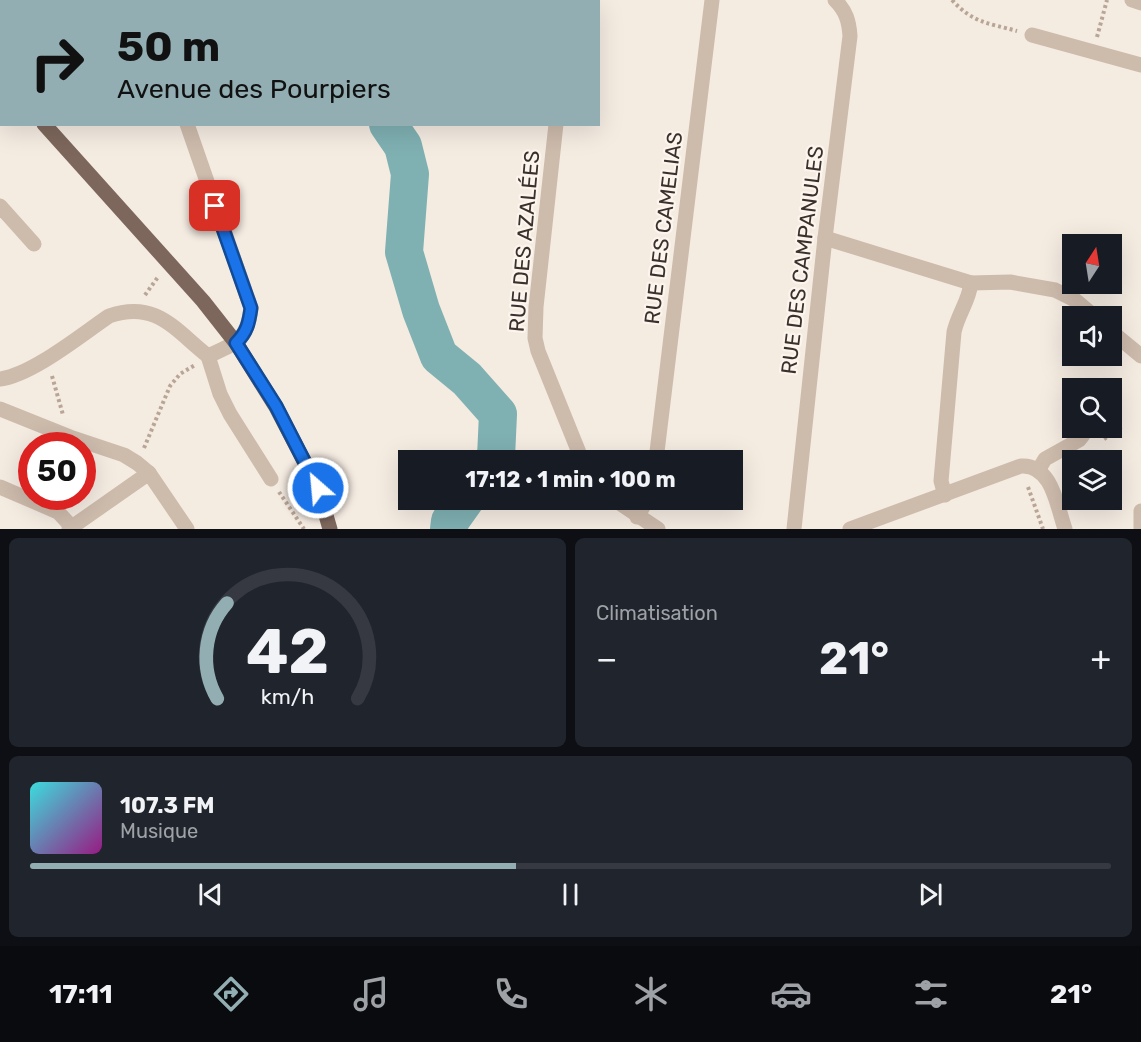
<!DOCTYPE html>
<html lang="fr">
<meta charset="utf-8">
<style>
body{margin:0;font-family:Rubik,sans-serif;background:#20242c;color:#f1f3f6;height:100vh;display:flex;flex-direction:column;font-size:22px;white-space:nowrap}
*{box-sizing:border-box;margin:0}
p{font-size:20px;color:#9ea1a6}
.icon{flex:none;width:33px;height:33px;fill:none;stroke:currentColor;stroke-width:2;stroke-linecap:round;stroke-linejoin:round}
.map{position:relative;height:529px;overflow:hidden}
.panel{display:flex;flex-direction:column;gap:9px;padding:9px;background:#0d0f14;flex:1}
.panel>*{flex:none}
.banner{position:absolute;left:0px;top:0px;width:600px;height:126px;box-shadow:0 6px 24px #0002;background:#92aeb2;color:#111;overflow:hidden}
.needle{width:39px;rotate:12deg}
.controls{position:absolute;left:1062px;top:234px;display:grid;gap:12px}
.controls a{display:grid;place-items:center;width:60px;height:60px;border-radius:0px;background:#171b24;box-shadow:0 6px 24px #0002;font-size:30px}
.speed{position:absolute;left:18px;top:432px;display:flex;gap:12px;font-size:30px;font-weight:700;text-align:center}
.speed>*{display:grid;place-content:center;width:78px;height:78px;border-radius:50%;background:#171b24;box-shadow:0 6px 24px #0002;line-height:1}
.speed .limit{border:9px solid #d22;background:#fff;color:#111}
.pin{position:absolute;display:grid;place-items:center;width:51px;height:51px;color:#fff;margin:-26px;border-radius:12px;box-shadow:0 3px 9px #0006}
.me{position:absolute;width:66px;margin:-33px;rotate:333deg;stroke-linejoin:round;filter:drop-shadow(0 0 4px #0008)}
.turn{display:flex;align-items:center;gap:21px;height:126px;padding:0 18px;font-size:27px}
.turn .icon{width:78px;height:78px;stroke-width:2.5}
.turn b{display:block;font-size:42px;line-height:51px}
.big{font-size:45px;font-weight:700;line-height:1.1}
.panel .tile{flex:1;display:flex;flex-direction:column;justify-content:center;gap:9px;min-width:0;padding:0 21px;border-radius:9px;background:#20242c}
.panel .dial{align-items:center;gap:0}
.dial svg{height:156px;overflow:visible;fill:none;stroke:#363941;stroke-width:7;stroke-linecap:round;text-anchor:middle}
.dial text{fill:#f1f3f6;stroke:none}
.song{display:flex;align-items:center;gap:18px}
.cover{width:72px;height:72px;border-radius:9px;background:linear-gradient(135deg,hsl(180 70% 55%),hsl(310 70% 35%))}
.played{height:6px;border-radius:3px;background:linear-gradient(90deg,#92aeb2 45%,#363941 45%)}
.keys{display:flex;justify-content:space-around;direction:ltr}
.heat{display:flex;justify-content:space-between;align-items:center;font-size:33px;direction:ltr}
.panel .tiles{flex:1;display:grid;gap:9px;grid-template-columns:1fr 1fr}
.tile:last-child{grid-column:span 2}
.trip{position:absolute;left:398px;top:450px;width:345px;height:60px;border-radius:0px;background:#171b24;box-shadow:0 6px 24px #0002;font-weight:700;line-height:60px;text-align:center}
.tabs{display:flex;height:96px;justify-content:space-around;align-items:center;background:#090b0e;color:#9ea1a6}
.tabs .icon{width:42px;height:42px}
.tabs .active{color:#92aeb2}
.tabs b{font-size:27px;color:#f1f3f6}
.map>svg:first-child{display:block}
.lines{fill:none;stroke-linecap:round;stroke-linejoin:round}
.river{stroke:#7fb0b2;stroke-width:38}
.path{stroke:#b9a596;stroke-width:4;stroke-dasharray:3 3;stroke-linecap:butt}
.minor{stroke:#cdbbac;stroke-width:15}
.major{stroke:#7d675c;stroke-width:15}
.route-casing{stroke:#114b97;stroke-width:15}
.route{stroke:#1a73e8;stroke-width:10}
.labels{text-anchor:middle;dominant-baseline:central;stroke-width:4.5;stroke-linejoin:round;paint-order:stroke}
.street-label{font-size:21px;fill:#3b302b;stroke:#fbf5ee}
</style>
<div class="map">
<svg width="1141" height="529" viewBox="0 0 1141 529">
<rect width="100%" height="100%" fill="#f4ebe1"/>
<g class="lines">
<g class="river">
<polyline points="363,0 363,2"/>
<polyline points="388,124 403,146 410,174 404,252 421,310 439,356 467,379 498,414 496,457 493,460"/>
<polyline points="449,529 450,521 465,500"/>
</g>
<g class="path">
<path d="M952 0C973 23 988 23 1017 31"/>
<polyline points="1097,37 1107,0"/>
<polyline points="145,295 158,277"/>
<polyline points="52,376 63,415"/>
<polyline points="1104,439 1123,426"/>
<polyline points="144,448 170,386 180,374 195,365"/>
<polyline points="1028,487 1043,529"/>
<polyline points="279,492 304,529"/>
</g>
<g class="minor">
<polyline points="142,0 142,2"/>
<polyline points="1132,0 1141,3"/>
<polyline points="570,2 570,0"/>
<polyline points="1032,35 1141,65"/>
<polyline points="556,124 536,307 535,338 538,351 582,460"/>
<polyline points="0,206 34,244"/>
<polyline points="825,238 971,283 1010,282 1055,290 1075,300 1094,316"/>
<polyline points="1112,332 1141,356"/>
<polyline points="208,356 220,394 230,414 271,479"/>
<path d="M0 379C32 375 81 335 109 316 156 300 174 329 208 356 236 343 247 341 251 308L187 124"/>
<polyline points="0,409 70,437 124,455 137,463 149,473 187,529"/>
<polyline points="656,460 712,0"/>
<polyline points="1039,469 1045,459 1079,440 1083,435 1085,428"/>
<polyline points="0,487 58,512 72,527"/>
<path d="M945 495 941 481 954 332C958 314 969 301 971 283"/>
<polyline points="615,500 658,529"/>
<polyline points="637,517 647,500"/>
<polyline points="69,529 149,473"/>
<path d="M794 529 825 238 850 36C849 21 846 11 835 0"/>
<path d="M850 529 1021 466C1052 464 1057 506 1065 529"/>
<polyline points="1141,529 1141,511"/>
</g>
<g class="major">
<polyline points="0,76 2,78"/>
<polyline points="44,124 203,301 236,343 276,407 318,488 330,529"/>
</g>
</g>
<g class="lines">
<g class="route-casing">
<path id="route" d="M215 206 251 308C249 323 247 332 236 343L276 406 318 488"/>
</g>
<use href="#route" class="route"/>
</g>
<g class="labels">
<g class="street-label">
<text transform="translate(663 228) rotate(-83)">RUE DES CAMELIAS</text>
<text transform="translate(524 241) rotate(-85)">RUE DES AZALÉES</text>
<text transform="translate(802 260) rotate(-83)">RUE DES CAMPANULES</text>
</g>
</g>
</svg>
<div class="controls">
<a><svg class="needle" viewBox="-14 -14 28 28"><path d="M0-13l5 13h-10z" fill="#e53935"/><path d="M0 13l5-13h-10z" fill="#9ea1a6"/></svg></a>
<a><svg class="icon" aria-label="sound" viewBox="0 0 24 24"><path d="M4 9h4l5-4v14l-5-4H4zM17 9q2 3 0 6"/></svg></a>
<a><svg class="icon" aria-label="search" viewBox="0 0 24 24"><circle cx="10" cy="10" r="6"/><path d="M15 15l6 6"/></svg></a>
<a><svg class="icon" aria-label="layers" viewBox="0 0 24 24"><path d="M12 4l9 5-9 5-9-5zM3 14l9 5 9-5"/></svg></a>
</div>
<div class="speed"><div class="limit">50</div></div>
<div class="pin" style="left:215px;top:206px;background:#d93025"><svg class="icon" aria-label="arrive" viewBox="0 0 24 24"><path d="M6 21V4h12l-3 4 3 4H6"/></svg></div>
<svg class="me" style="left:318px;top:488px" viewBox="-20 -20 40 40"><circle r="17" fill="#1a73e8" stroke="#fff" stroke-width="3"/><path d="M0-11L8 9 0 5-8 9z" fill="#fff"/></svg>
<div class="trip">17:12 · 1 min · 100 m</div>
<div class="banner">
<div class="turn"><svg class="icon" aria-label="right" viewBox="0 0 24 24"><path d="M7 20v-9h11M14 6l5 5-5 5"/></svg><div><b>50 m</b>Avenue des Pourpiers</div></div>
</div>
</div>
<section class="panel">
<div class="tiles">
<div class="tile dial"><svg viewBox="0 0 100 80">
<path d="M14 69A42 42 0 1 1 86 69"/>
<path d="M14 69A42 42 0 0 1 19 20" stroke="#92aeb2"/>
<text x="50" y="56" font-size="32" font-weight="700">42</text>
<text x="50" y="72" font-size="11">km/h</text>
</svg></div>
<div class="tile"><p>Climatisation</p>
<div class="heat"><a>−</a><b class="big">21°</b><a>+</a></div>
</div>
<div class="tile">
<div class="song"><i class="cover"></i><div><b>107.3 FM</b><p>Musique</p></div></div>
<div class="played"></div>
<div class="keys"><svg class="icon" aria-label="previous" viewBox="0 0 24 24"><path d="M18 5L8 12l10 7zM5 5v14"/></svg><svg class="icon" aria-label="pause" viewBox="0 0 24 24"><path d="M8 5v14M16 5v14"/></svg><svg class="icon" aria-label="next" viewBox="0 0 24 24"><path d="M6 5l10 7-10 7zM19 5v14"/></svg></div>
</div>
</div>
</section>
<nav class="tabs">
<b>17:11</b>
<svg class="icon active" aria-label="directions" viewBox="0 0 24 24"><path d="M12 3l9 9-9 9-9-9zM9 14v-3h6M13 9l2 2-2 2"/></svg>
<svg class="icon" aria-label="music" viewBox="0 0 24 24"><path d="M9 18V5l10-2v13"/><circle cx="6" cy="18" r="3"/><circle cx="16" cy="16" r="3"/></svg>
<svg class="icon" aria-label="phone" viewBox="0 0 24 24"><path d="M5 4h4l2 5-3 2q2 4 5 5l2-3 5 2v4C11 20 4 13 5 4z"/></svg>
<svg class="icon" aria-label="climate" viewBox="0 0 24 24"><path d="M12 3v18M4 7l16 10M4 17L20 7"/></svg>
<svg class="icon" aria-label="car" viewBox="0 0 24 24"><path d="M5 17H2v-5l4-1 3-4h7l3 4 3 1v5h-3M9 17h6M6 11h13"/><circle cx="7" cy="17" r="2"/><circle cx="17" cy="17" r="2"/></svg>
<svg class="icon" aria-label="filters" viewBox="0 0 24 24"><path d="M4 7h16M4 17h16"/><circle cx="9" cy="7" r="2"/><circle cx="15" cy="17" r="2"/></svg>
<b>21°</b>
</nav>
